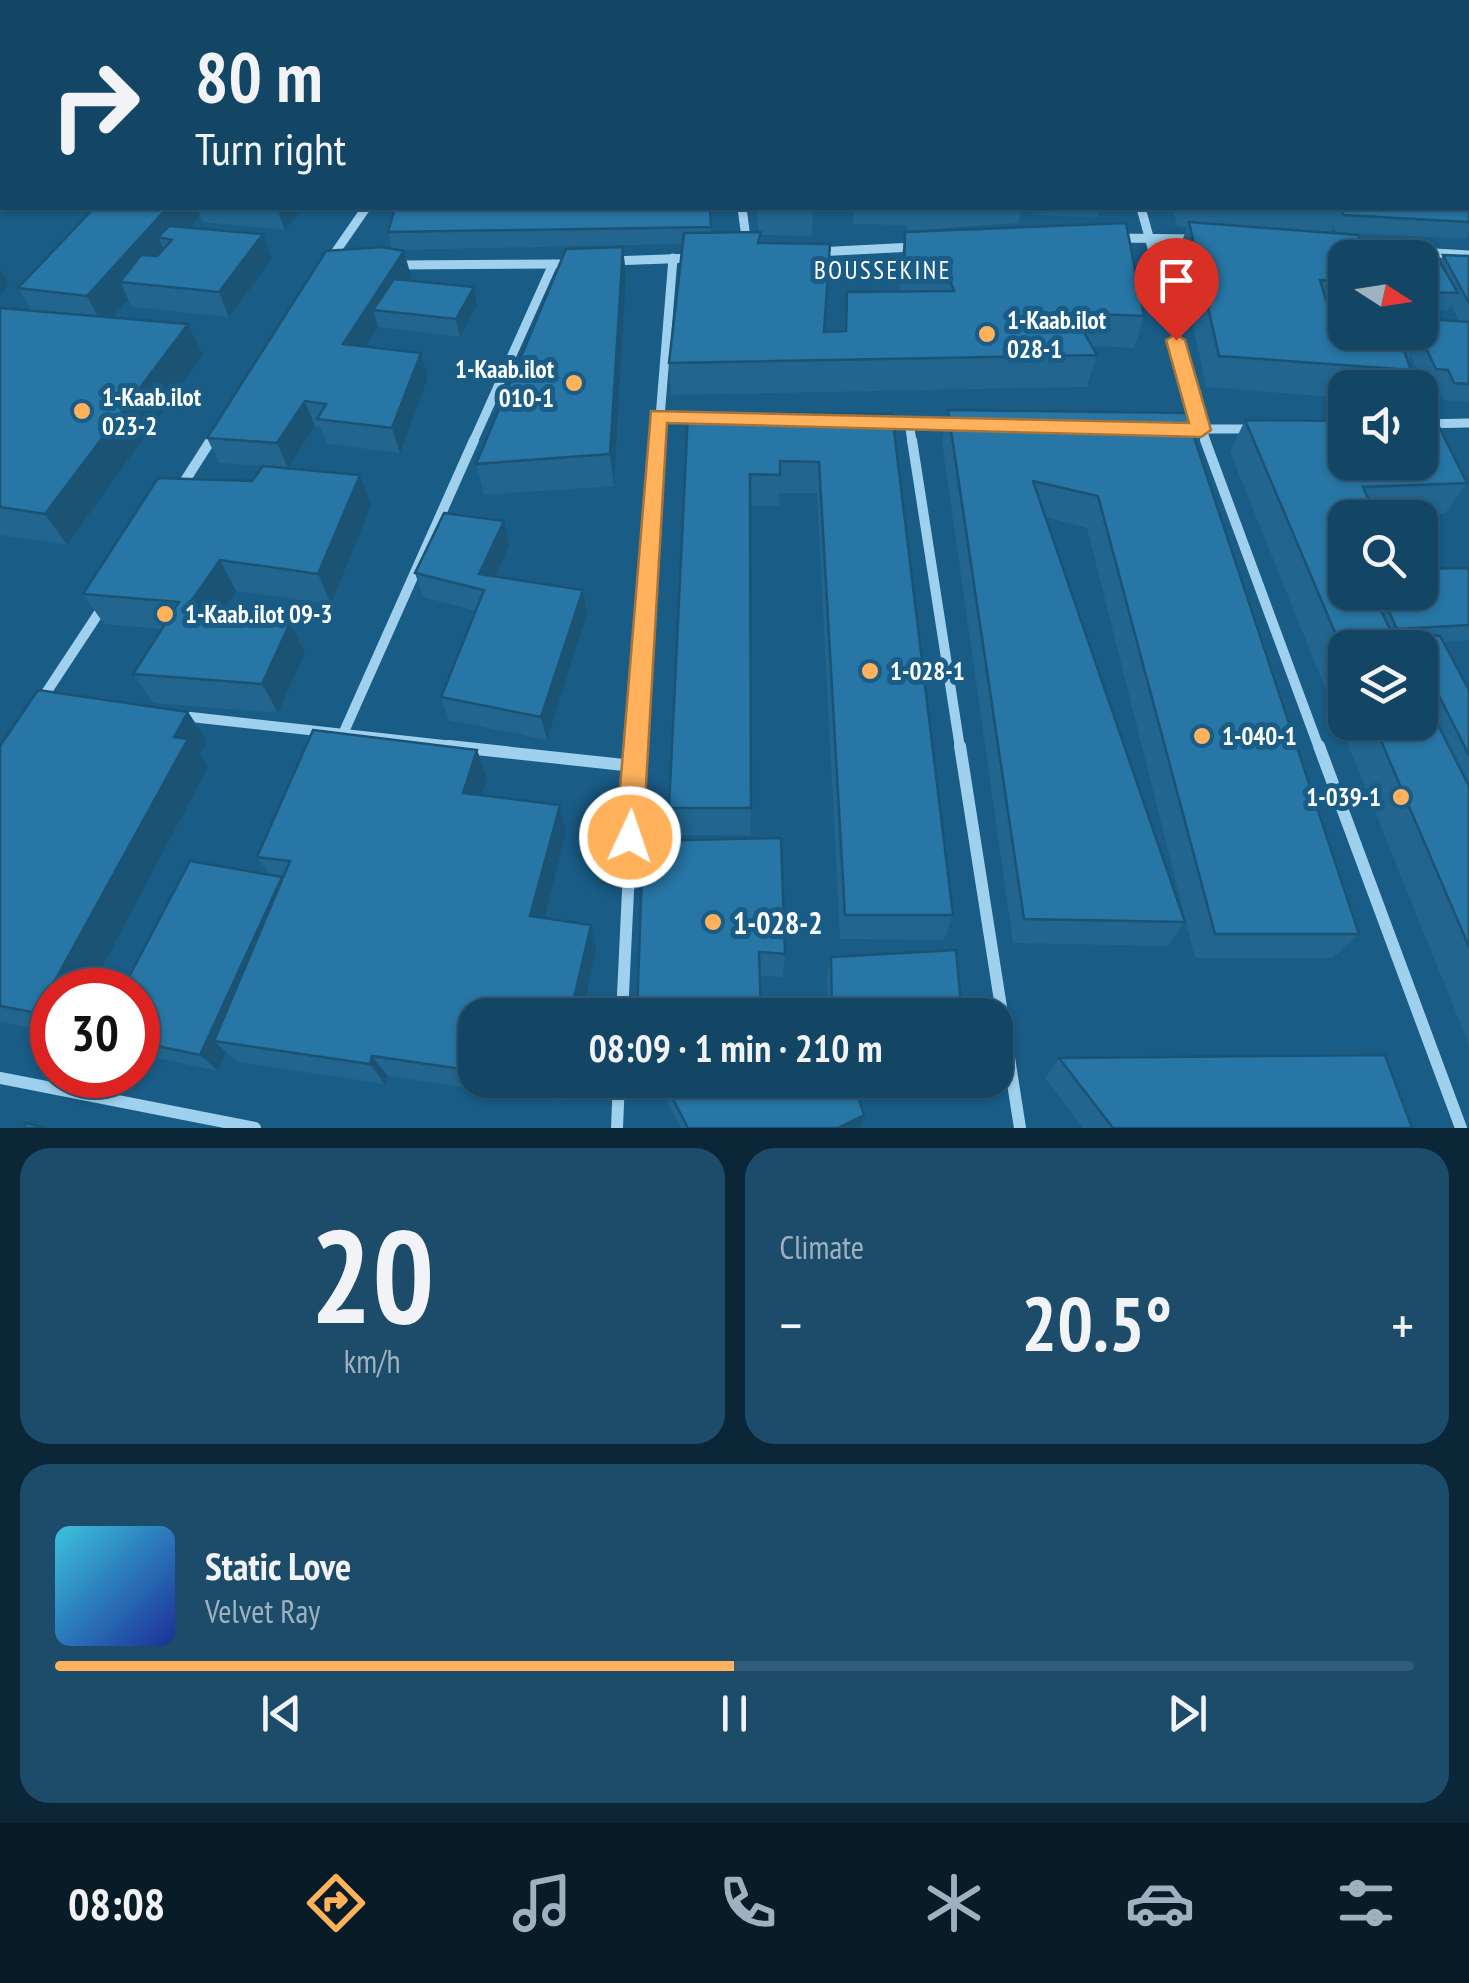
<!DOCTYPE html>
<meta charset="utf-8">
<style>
body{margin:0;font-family:"PT Sans Narrow",sans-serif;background:#1c4c6a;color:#f1f3f6;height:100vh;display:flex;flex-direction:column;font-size:38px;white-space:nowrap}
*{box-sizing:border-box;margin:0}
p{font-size:32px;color:#9db1bf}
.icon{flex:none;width:55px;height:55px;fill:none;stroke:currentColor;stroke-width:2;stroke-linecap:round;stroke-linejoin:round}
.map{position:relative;height:1128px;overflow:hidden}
.details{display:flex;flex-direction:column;gap:20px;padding:20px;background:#0a2637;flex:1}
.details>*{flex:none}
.top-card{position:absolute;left:0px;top:0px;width:1470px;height:210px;box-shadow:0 2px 8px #0004,0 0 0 2px #325d78;background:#134564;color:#f1f3f6;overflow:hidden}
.needle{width:65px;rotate:102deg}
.controls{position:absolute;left:1328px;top:240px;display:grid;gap:20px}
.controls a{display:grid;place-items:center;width:110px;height:110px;border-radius:20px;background:#134564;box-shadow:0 2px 8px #0004,0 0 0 2px #325d78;font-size:50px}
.speed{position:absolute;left:30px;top:968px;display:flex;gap:20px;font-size:50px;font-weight:700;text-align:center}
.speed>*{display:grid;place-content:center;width:130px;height:130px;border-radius:50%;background:#134564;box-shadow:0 2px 8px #0004,0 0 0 2px #325d78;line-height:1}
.speed .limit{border:15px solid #d22;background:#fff;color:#111}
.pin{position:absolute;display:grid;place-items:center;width:85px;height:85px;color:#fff;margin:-102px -42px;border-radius:50% 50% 50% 0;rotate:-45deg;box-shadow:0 0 10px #0007}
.pin .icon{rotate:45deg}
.me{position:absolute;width:110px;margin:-55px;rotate:3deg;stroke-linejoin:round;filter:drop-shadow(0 0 8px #0008)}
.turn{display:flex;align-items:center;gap:35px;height:210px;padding:0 30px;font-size:45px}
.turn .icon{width:130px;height:130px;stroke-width:2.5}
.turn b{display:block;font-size:70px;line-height:85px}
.big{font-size:75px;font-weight:700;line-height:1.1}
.details .widget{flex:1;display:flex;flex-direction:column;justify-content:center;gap:15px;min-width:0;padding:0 35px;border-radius:30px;background:#1c4c6a}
.details .dial{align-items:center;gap:0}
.dial b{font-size:130px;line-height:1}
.song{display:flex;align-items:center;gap:30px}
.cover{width:120px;height:120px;border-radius:15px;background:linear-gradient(135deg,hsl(190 70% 55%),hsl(230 70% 35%))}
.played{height:10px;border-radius:5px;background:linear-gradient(90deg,#ffb25b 50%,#325d78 50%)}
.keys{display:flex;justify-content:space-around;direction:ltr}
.heat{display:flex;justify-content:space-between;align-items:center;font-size:55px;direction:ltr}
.details .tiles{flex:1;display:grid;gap:20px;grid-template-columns:1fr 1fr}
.widget:last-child{grid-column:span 2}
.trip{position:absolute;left:458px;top:998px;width:555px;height:100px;border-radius:30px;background:#134564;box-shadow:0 2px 8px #0004,0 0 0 2px #325d78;font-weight:700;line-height:100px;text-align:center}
.tabs{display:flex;height:160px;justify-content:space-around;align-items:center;background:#081c28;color:#9db1bf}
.tabs .icon{width:70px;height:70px}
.tabs .current{color:#ffb25b}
.tabs b{font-size:45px;color:#f1f3f6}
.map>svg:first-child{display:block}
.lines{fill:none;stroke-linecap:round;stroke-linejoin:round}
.minor-far2{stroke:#9fd0ed;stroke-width:9}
.minor-far1{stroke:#9fd0ed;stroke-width:10}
.minor{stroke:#9fd0ed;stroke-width:12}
.wall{fill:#22658e;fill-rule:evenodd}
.shaded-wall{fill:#1b5374}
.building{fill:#2776a5;stroke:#1b5374;stroke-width:2.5}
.route{fill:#ffb25b;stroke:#a6743b;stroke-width:2.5}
.poi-dot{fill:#ffb25b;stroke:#195c86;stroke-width:4}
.labels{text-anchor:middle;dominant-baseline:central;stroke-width:10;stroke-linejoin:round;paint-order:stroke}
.far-quarter-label{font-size:25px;letter-spacing:2.5px;fill:#fff;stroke:#195c86}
.poi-label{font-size:25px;font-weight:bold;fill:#fff;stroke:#195c86;text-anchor:start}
.near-poi-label{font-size:30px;font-weight:bold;fill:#fff;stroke:#195c86;text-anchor:start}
</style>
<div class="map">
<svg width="1469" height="1128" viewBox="0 0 1469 1128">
<rect width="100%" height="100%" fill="#195c86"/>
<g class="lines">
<g class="minor-far2">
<polyline points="742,208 747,245"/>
<polyline points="1141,208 1206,442"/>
<polyline points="1116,238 1194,239"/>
<polyline points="1350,248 1469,255"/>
<polyline points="816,252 914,247"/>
<polyline points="330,260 366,208"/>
<polyline points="611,261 694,258"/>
<polyline points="396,265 569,264"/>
<polyline points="658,416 697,417"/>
<polyline points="884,422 957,423"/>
<polyline points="909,422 912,442"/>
<polyline points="1420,424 1469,423"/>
<polyline points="1179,429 1252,429"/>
<polyline points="210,442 216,433"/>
<polyline points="473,442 553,264"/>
<polyline points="658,442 673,258"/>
</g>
<g class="minor-far1">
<polyline points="912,440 960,748"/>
<polyline points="1205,440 1319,748"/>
<polyline points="179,490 211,440"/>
<polyline points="42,699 104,605"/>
<polyline points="182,716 471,748"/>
<polyline points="343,734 474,440"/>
<polyline points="634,748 659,440"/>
</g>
<g class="minor">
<polyline points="449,746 633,766"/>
<polyline points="960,746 1020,1128"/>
<polyline points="1319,746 1461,1128"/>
<polyline points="622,1015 635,746"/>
<polyline points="0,1078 255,1128"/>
<polyline points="617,1128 619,1080"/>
</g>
</g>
<g class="wall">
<polygon points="128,0 553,0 551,2 129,2"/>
<polygon points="940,0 985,0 984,2 941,2"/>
<polygon points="1100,0 1190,1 1276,0 1275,2 1100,2"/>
<polygon points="1303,0 1367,0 1368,2 1304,2"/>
<polygon points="1378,0 1458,0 1459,2 1380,2"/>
<polygon points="0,30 2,31 2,164 0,163"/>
<rect x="1468" y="59" width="1" height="66"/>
<polygon points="94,208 304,208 285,230 203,222 200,216 190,228 272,259 229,317 132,307 128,299 113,317 203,355 67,545 0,535 0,308 31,310 18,288"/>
<polygon points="710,208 711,233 759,232 756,208 813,208 812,236 761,235 761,243 824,332 844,331 847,292 900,291 901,264 905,232 1144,316 1134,348 1092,346 1097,355 1087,387 671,395 669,363 682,244 396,250 411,276 408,280 474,287 477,305 460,337 378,327 366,346 428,378 400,453 327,444 320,427 315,426 288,468 371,506 331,604 236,591 222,612 305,653 278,713 154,703 133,674 161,629 104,624 83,594 252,481 263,466 219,463 207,438 392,249 388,232"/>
<polygon points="854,208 1022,208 1018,223 909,231 906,225 853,224"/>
<polygon points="1038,208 1100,208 1097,218 1039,215"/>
<path d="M1173 208H1467L1469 211V233L1465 239 1336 232 1334 226 1330 233 1358 235 1366 256 1380 257 1382 254 1436 255 1440 262 1443 255 1469 256V402L1443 400 1437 388 1425 387 1411 355 1408 360 1411 370 1401 388H1345V398L1206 387 1178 253 1187 227 1177 226ZM1345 258H1420V332H1345ZM1451 305 1459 321 1441 320 1436 310H1448Z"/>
<polygon points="623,247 626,278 614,486 484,495 476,464"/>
<polygon points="948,410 1186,413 1359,934 1333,958 1195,958 1087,528 1046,517 1185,922 1167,946 1013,943 942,442"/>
<polygon points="688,413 892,414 953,915 944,940 840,939 817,493 779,493 779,506 750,506 751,835 671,835 669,808"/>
<path d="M1245 420 1467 483 1445 514 1345 518V592H1420L1469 568V640L1443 642 1469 690V1045L1230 452ZM1345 648H1420V722H1345Z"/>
<polygon points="504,521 509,545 495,577 587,614 547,740 449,720 441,697 476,611 423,597 415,573"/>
<polygon points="188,712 207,741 200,755 208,767 52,990 52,1032 0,1022 0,746"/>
<polygon points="477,750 487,778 481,795 560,805 566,832 544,918 591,925 596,949 475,1015 475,1080 567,1080 562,1102 388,1076 385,1084 237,1062 226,1052 218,1071 138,1054 138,990 270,875 257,857"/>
<polygon points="643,841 785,954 783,977 760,976"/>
<polygon points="831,957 962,1015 828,1015 827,980"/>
<polygon points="1059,1058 1412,1128 1083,1128 1045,1078"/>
<polygon points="656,1080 965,1080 957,1095 859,1099 860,1128 681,1128"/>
</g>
<g class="shaded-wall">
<polygon points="0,0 26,0 22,2 2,2 2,12 0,14"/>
<polygon points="508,0 553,0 551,2 504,2"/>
<polygon points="167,208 197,208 200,216 175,246 172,240 158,237 167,255 120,282 128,299 104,328 87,296"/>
<polygon points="277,208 304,208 285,230"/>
<polygon points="263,234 272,259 229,317 219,292"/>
<polygon points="623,247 626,278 614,486 610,454"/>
<polygon points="404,251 411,276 388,312 373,310 378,327 352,369 343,344"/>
<polygon points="0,269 9,285 0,295"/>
<polygon points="474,287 477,305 460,337 456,319"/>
<polygon points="188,324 203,355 67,545 45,514"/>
<polygon points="421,353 428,378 400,453 392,428"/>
<polygon points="305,401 315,426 288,468 277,443"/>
<polygon points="360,475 371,506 331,604 318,574"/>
<polygon points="504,521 509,545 486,598 479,574"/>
<polygon points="220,560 236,591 206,637 187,607"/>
<polygon points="583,590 587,614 547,740 541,717"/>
<polygon points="290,623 305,653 278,713 262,684"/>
<polygon points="188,712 207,741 200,755 208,767 90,990 52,990 52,1025 37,1013"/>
<polygon points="477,750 487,778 474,820 463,793"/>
<polygon points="560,805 566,832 539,941 530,916"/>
<polygon points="282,877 230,1043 214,1041 226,1052 218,1071 200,1055"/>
<polygon points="591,925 596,949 582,1015 570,1015"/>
<polygon points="372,1056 388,1076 385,1084 370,1064"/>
<polygon points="555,1080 567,1080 562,1102 555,1083"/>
<polygon points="864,1115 860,1128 838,1128"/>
</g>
<g class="building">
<polygon points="47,0 120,0 127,2 54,2"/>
<polygon points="169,0 334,0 344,2 165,2"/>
<polygon points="418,0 508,0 504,2 428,2"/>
<rect x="647" y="0" width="57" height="2"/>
<rect x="737" y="0" width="39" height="2"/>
<rect x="835" y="0" width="64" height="2"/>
<polygon points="1014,0 1065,0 1066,2 1015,2"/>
<polygon points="1119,0 1191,1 1192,2 1120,2"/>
<polygon points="1324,0 1367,0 1369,2 1325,2"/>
<polygon points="1404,0 1446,0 1448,2 1406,2"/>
<polygon points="0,30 2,31 2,46 0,48"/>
<polygon points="2,46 2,70 0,69 0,48"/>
<polygon points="1468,59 1469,59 1469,98 1468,96"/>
<polygon points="0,95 2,96 2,138 0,137"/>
<rect x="1468" y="129" width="1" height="36"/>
<polygon points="94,208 167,208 87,296 18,288"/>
<polygon points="395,208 710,208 711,227 388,232"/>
<polygon points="760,208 813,208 814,211 760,210"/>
<polygon points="1298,208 1340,208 1341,210"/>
<polygon points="1341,208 1467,208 1469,211 1469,222 1344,215"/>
<polygon points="1189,222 1358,235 1366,256 1382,258 1345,258 1345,282 1320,280 1326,300 1345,301 1345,332 1408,332 1415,349 1403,348 1411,370 1219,356"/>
<polygon points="1126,223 1144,316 1073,313 1097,355 669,363 684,233 761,232 758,243 830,244 824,332 846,331 847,292 954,291 950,280 904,277 905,232"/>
<polygon points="169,226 263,234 219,292 120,282 141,255 157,256 172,240 158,237"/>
<polygon points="382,247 404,251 343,344 421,353 392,428 317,419 326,404 305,401 277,443 207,438 326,251"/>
<polygon points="623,247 610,454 476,464 566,249"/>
<polygon points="1382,254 1436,255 1458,293 1420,292 1420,258 1384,258"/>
<polygon points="1443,255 1469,256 1469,303"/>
<polygon points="394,279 474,287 456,319 373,310"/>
<polygon points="1420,307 1436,308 1441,320 1469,322 1469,384 1454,383 1448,370 1436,369 1418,332 1420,332"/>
<polygon points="0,308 188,324 45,514 0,507"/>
<polygon points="948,410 1186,413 1359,934 1215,934 1098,496 1033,481 1185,922 1024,919"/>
<polygon points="688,413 892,414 953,915 845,915 819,462 780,461 780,475 750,474 751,808 669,808"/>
<polygon points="1245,420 1345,421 1345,462 1420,462 1420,421 1436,421 1467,483 1363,487 1377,518 1345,518 1345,592 1372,592 1399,648 1345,648 1345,656"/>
<polygon points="263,466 360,475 318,574 220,560 187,607 290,623 262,684 133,674 179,602 83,594 158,478 252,481"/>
<polygon points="444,513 504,521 479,574 583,590 541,717 441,697 484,590 415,573"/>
<polygon points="1469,568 1469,625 1397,629 1380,592 1420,592 1420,569"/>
<polygon points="1406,631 1440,636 1469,690 1469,755 1420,658 1420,648 1415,648"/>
<polygon points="1420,689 1469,786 1469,947 1373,722 1420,722"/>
<polygon points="38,690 188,712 174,737 188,739 37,1013 0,1006 0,746"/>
<polygon points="313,730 477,750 463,793 560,805 530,916 591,925 570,1015 475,1015 475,1071 372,1056 370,1064 214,1041 290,861 257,857"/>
<polygon points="781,838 785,954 759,952 761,1015 637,1015 643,841"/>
<polygon points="190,861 282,877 200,1055 138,1042 138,990 122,990"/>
<polygon points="956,950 962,1015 832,1015 831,957"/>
<polygon points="1385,1055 1412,1128 1113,1128 1059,1058"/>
<polygon points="663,1080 858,1080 853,1080 864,1115 838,1128 688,1128"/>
<polygon points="26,1123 46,1128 24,1128"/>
</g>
<polygon class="route" points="1176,334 1185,340 1211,430 1201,437 667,423 643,837 639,846 630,849 620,846 616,837 651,411 1189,423 1166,340"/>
<g class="poi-dot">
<circle cx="987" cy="334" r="10"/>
<circle cx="574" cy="383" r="10"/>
<circle cx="82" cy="411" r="10"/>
<circle cx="165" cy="614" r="10"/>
<circle cx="870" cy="671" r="10"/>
<circle cx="1202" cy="736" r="10"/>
<circle cx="1401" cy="797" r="10"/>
<circle cx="713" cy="922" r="10"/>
</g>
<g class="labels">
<g class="far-quarter-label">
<text x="883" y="270">BOUSSEKINE</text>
</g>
<g class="poi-label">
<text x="1007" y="320">1-Kaab.ilot<tspan x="1007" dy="29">028-1</tspan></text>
<text x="554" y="369" text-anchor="end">1-Kaab.ilot<tspan x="554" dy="29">010-1</tspan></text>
<text x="102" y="397">1-Kaab.ilot<tspan x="102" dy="29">023-2</tspan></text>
<text x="185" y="614">1-Kaab.ilot 09-3</text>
<text x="890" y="671">1-028-1</text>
<text x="1222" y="736">1-040-1</text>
<text x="1381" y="797" text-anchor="end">1-039-1</text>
</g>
<g class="near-poi-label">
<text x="733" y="922">1-028-2</text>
</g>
</g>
</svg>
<div class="controls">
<a><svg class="needle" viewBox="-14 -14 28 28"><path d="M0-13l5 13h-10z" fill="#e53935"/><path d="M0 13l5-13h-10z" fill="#9db1bf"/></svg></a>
<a><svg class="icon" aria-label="sound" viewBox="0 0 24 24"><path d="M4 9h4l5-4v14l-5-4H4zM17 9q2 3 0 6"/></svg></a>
<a><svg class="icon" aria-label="search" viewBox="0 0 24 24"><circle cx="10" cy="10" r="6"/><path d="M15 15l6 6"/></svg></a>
<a><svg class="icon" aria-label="layers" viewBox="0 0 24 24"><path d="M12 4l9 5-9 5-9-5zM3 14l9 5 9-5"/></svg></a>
</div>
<div class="speed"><div class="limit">30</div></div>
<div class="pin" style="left:1176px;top:340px;background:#d93025"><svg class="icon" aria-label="arrive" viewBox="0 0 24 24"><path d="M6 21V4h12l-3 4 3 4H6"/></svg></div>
<svg class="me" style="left:630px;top:837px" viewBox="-20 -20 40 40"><circle r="17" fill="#ffb25b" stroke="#fff" stroke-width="3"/><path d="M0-11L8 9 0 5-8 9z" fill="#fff"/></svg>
<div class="trip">08:09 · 1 min · 210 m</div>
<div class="top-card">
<div class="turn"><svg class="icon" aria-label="right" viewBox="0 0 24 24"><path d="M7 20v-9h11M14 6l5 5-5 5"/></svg><div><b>80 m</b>Turn right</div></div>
</div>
</div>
<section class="details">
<div class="tiles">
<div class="widget dial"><b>20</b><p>km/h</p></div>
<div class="widget"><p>Climate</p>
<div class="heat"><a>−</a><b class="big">20.5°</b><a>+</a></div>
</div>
<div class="widget">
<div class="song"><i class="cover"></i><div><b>Static Love</b><p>Velvet Ray</p></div></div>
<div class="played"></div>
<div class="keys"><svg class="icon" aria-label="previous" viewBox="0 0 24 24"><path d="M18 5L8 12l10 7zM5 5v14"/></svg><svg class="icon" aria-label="pause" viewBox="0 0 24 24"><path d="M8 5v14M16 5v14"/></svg><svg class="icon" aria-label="next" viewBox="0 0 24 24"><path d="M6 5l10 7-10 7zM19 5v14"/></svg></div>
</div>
</div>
</section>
<nav class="tabs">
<b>08:08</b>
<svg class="icon current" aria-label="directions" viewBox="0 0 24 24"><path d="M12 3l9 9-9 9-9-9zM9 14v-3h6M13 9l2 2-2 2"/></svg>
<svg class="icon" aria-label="music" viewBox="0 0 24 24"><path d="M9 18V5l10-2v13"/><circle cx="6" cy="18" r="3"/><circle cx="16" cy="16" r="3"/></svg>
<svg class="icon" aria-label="phone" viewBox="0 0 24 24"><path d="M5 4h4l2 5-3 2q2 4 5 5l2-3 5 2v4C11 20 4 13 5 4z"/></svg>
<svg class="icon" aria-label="climate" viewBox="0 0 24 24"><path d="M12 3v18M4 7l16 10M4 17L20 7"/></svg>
<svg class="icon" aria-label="car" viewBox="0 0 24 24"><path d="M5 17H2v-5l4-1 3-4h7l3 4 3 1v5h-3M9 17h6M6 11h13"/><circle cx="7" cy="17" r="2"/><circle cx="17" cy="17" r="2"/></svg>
<svg class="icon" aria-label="filters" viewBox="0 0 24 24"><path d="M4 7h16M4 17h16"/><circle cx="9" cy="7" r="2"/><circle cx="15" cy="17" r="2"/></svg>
</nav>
